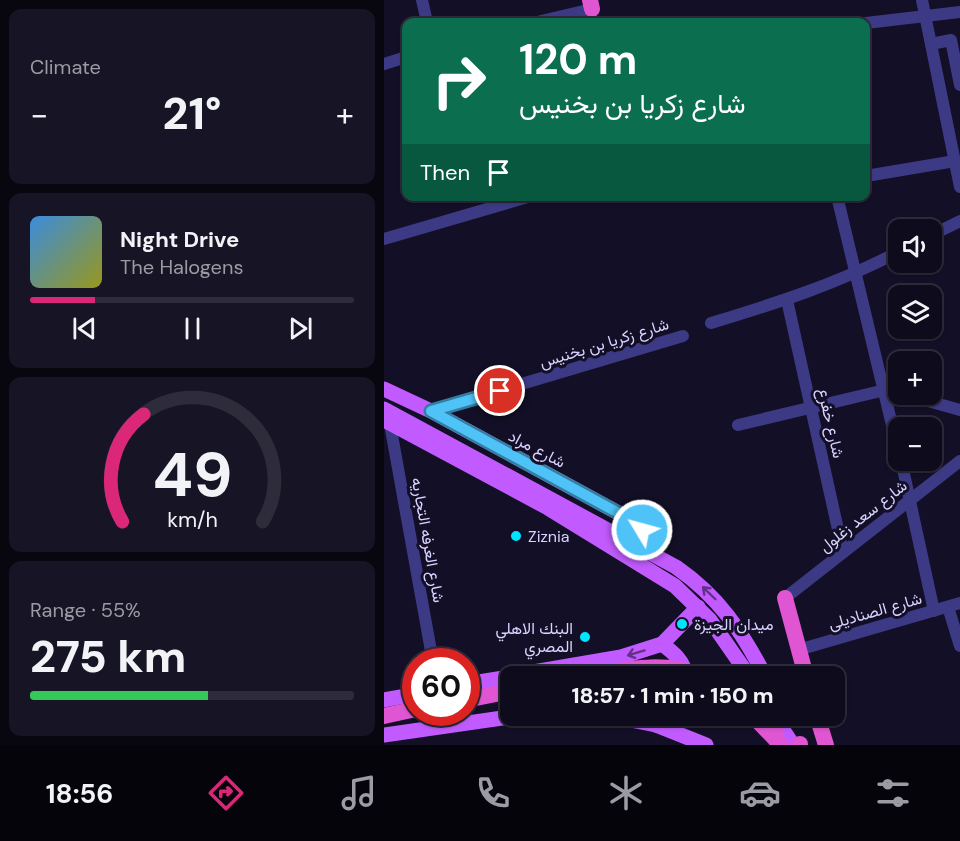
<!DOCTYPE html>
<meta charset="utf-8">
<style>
body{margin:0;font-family:"DM Sans",Vazirmatn,sans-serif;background:#171425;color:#f1f3f6;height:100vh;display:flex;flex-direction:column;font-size:22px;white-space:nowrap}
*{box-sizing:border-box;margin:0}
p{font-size:20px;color:#9b9ba3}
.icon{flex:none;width:33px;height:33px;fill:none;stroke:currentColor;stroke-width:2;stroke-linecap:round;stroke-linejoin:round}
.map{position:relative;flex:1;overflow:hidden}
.sheet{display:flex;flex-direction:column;gap:9px;padding:9px;background:#08060f;width:384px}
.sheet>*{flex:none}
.guide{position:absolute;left:18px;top:18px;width:468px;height:183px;border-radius:12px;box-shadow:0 2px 4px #0004,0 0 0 2px #2e2b3b;background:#0b6e4f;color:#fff;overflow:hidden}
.fabs{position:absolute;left:504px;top:219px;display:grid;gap:12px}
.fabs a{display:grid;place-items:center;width:54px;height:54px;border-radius:12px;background:#0e0b1c;box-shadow:0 2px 4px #0004,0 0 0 2px #2e2b3b;font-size:30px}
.speed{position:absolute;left:18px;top:648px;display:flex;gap:12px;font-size:30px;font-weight:700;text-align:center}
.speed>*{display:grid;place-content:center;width:78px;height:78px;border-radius:50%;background:#0e0b1c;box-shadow:0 2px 4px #0004,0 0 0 2px #2e2b3b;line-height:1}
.speed .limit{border:9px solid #d22;background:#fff;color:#111}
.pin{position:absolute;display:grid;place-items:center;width:51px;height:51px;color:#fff;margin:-26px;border:3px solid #fff;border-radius:50%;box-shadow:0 2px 6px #0007}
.me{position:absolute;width:66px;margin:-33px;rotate:307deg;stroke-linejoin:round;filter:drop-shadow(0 0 4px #0008)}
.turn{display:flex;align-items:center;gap:21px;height:126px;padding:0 18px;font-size:27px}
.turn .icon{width:78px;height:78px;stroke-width:2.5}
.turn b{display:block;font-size:42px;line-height:51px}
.then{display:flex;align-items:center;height:57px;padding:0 18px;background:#0003;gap:12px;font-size:22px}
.big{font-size:45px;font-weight:800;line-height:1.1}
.sheet .tile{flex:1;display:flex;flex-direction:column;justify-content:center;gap:9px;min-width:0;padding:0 21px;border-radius:12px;background:#171425}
.sheet .dial{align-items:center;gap:0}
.dial svg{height:156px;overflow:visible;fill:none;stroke:#2e2b3b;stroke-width:7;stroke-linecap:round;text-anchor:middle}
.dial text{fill:#f1f3f6;stroke:none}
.song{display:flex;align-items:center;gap:18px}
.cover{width:72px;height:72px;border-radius:9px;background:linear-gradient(135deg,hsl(210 70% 55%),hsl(60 70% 35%))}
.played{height:6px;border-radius:3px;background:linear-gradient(90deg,#db2777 20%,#2e2b3b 20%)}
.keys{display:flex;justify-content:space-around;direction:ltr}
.heat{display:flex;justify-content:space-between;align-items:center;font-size:33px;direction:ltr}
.charge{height:9px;border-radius:4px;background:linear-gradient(90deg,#34c759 55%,#2e2b3b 0)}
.trip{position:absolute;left:116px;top:666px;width:345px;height:60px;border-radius:12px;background:#0e0b1c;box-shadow:0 2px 4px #0004,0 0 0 2px #2e2b3b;font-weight:800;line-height:60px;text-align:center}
.dock{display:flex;height:96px;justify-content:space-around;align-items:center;background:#06040b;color:#9b9ba3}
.dock .icon{width:42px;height:42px}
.dock .current{color:#db2777}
.dock b{font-size:27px;color:#f1f3f6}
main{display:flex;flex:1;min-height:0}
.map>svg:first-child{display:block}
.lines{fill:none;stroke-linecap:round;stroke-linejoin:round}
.minor{stroke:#3d3a85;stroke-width:12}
.primary{stroke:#c25bff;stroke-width:15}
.trunk{stroke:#e055d1;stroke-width:16}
.primary-bridge{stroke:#c25bff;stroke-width:15}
.trunk-bridge{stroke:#e055d1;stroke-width:16}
.oneway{stroke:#623188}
.route-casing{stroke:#337fa1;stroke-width:15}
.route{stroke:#4fc3f7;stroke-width:10}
.poi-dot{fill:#00e5ff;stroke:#130f26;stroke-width:2}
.labels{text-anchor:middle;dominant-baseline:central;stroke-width:6;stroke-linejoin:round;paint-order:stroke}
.street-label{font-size:16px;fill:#d9d4ff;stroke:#130f26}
.poi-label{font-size:16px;fill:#d9d4ff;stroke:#130f26;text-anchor:start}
</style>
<main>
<section class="sheet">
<div class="tile"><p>Climate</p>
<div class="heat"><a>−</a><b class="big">21°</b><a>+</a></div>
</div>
<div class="tile">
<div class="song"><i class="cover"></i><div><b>Night Drive</b><p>The Halogens</p></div></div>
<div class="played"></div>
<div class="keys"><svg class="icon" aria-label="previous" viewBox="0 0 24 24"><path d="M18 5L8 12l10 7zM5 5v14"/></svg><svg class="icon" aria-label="pause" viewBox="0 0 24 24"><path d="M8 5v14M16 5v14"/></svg><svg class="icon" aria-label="next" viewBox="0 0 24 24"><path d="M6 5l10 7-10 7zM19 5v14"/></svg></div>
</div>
<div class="tile dial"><svg viewBox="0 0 100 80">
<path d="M14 69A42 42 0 1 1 86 69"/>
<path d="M14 69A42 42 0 0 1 25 14" stroke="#db2777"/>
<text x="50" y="56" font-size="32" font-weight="700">49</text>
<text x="50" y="72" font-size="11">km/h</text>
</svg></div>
<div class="tile"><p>Range · 55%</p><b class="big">275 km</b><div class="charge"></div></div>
</section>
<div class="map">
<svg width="576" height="745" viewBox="0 0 576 745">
<rect width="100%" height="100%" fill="#130f26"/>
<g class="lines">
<g class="minor">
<polyline points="38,0 43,22"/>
<polyline points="538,0 576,187"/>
<polyline points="153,22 208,9"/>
<polyline points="482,23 576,12"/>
<polyline points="547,44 567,40 576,85"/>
<polyline points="0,64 22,57"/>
<polyline points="482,176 571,161"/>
<polyline points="453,196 514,450"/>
<polyline points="548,235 576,221"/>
<polyline points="0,239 147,196"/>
<polyline points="403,300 459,552"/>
<path d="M327 323C393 303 453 284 514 252"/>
<polyline points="519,394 576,410"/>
<polyline points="47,411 299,336"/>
<polyline points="6,424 49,662"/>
<polyline points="354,425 501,390 514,393"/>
<polyline points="517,460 550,611"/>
<polyline points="401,598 576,461"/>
<polyline points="564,607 576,646"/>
<polyline points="414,650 576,603"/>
</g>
<g class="primary">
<path d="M0 389 47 411 251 522C262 536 261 546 251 560"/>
<polyline points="0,420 164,508 291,586 326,620 365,676"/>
<path d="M278 644C290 653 300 661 302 676"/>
<polyline points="126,676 237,657 278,644 314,607"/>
<polyline points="82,684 126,677"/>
<polyline points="0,700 32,694"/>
<polyline points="226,716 272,725 322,745"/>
<polyline points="390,716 409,745"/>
<polyline points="272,725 289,716"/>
<polyline points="0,735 132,716"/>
</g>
<g class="trunk">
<polyline points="206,0 208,9"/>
<polyline points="401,598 422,676"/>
<polyline points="82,700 126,691"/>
<polyline points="0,716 32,709"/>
<polyline points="387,716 394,745"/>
<polyline points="433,716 442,745"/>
<polyline points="416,744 416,745"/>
</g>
<path class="primary-bridge" d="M0 409 292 567C335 597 357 630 381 676"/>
<g class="trunk-bridge">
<path d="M203 676C240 670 280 660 316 676"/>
<polyline points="369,716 397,745"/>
</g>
</g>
<defs><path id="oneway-shaft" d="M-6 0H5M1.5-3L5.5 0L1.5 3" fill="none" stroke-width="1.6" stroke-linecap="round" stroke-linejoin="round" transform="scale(1.5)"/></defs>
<g class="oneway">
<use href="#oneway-shaft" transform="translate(325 593) rotate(-136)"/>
<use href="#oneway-shaft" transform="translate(252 653) rotate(163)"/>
</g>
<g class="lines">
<g class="route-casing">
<polyline id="route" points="116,391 47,411 251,522 258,530"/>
</g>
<use href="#route" class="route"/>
</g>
<g class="poi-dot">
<circle cx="132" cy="536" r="6"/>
<circle cx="298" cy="624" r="6"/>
<circle cx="201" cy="637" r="6"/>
</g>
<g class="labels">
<g class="street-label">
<text transform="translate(220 343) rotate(-17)">شارع زكريا بن بخنيس</text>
<text transform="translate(447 423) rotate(77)">شارع خفرع</text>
<text transform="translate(153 449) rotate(28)">شارع مراد</text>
<text transform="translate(479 516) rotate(-38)">شارع سعد زغلول</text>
<text transform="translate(44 540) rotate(80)">شارع الغرفه التجاريه</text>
<text transform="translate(491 611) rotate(-16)">شارع الصناديلى</text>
</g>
<g class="poi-label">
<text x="144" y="536">Ziznia</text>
<text x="310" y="624">ميدان الجيزة</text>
<text x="189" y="628" text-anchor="end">البنك الاهلي<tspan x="189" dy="18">المصري</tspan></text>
</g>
</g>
</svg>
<div class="fabs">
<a><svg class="icon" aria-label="sound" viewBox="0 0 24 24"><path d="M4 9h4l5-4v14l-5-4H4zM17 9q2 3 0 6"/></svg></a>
<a><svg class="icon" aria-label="layers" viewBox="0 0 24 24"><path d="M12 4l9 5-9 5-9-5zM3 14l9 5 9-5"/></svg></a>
<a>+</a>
<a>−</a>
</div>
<div class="speed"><div class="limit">60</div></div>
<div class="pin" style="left:116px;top:391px;background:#d93025"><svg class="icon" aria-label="arrive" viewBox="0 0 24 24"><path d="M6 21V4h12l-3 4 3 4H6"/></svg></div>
<svg class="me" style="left:258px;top:530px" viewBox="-20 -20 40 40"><circle r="17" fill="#4fc3f7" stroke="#fff" stroke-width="3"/><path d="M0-11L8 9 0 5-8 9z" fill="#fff"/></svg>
<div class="trip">18:57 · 1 min · 150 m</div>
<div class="guide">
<div class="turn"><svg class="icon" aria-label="right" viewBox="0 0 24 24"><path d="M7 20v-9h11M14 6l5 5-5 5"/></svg><div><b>120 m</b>شارع زكريا بن بخنيس</div></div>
<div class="then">Then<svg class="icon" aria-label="arrive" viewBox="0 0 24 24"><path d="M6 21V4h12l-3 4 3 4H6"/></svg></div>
</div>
</div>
</main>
<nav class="dock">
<b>18:56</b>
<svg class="icon current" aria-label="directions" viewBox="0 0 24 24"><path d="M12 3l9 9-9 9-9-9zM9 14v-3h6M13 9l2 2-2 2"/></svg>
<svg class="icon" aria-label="music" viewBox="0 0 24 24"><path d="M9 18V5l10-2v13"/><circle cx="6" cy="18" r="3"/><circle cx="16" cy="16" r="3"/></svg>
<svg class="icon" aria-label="phone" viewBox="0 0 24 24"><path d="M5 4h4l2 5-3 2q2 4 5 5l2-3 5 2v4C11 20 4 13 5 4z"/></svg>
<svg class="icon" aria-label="climate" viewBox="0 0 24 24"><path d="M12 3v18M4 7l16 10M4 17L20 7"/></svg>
<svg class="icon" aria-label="car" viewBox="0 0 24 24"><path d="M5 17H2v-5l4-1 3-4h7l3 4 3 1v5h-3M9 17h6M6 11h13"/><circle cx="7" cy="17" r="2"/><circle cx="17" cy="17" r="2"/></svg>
<svg class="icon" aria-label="filters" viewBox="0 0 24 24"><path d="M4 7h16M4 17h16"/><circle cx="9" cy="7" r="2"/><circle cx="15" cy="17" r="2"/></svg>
</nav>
